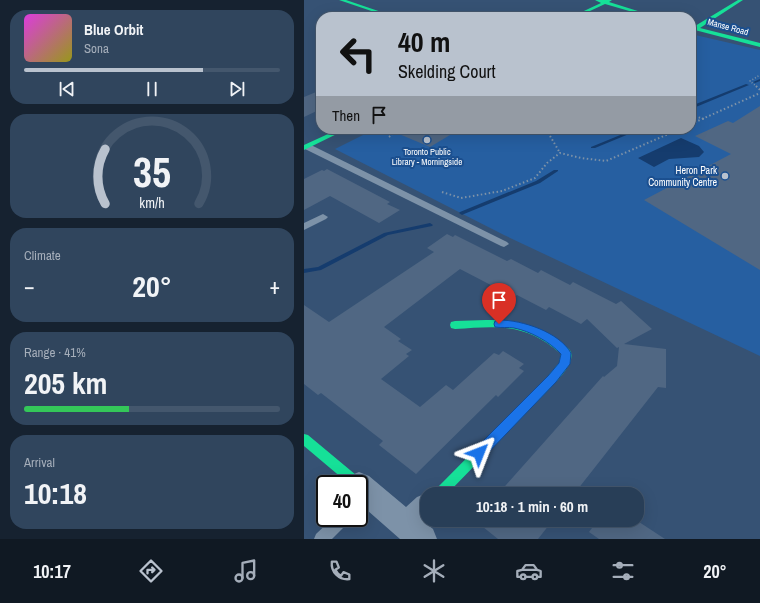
<!DOCTYPE html>
<meta charset="utf-8">
<style>
body{margin:0;font-family:"Archivo Narrow",sans-serif;background:#30455d;color:#f1f3f6;height:100vh;display:flex;flex-direction:column;font-size:15px;white-space:nowrap}
*{box-sizing:border-box;margin:0}
p{font-size:13px;color:#a5aeba}
.icon{flex:none;width:22px;height:22px;fill:none;stroke:currentColor;stroke-width:2;stroke-linecap:round;stroke-linejoin:round}
.map{position:relative;flex:1;overflow:hidden}
.side{display:flex;flex-direction:column;gap:10px;padding:10px;background:#162230;width:304px}
.side>*{flex:none}
.top-card{position:absolute;left:12px;top:12px;width:380px;height:122px;border-radius:16px;box-shadow:0 4px 16px #0002,0 0 0 1px #44576d;background:#b9c2ce;color:#111;overflow:hidden}
.speed{position:absolute;left:12px;top:475px;display:flex;gap:8px;font-size:20px;font-weight:700;text-align:center}
.speed>*{display:grid;place-content:center;width:52px;height:52px;border-radius:50%;background:#283e57;box-shadow:0 4px 16px #0002,0 0 0 1px #44576d;line-height:1}
.speed .limit{border:2px solid #111;border-radius:6px;background:#fff;color:#111}
.pin{position:absolute;display:grid;place-items:center;width:34px;height:34px;color:#fff;margin:-41px -17px;border-radius:50% 50% 50% 0;rotate:-45deg;box-shadow:0 0 4px #0007}
.pin .icon{rotate:45deg}
.me{position:absolute;width:44px;margin:-22px;rotate:45deg;stroke-linejoin:round;filter:drop-shadow(0 0 3px #0008)}
.turn{display:flex;align-items:center;gap:14px;height:84px;padding:0 16px;font-size:18px}
.turn .icon{width:52px;height:52px;stroke-width:2.5}
.turn b{display:block;font-size:28px;line-height:34px}
.then{display:flex;align-items:center;height:38px;padding:0 16px;background:#0003;gap:8px;font-size:15px}
.big{font-size:30px;font-weight:800;line-height:1.1}
.side .widget{flex:1;display:flex;flex-direction:column;justify-content:center;gap:6px;min-width:0;padding:0 14px;border-radius:16px;background:#30455d}
.side .dial{align-items:center;gap:0}
.dial svg{height:104px;overflow:visible;fill:none;stroke:#44576d;stroke-width:7;stroke-linecap:round;text-anchor:middle}
.dial text{fill:#f1f3f6;stroke:none}
.song{display:flex;align-items:center;gap:12px}
.cover{width:48px;height:48px;border-radius:6px;background:linear-gradient(135deg,hsl(300 70% 55%),hsl(60 70% 35%))}
.played{height:4px;border-radius:2px;background:linear-gradient(90deg,#b9c2ce 70%,#44576d 70%)}
.keys{display:flex;justify-content:space-around;direction:ltr}
.heat{display:flex;justify-content:space-between;align-items:center;font-size:22px;direction:ltr}
.charge{height:6px;border-radius:3px;background:linear-gradient(90deg,#34c759 41%,#44576d 0)}
.trip{position:absolute;left:116px;top:487px;width:224px;height:40px;border-radius:16px;background:#283e57;box-shadow:0 4px 16px #0002,0 0 0 1px #44576d;font-weight:800;line-height:40px;text-align:center}
.dock{display:flex;height:64px;justify-content:space-around;align-items:center;background:#101923;color:#a5aeba}
.dock .icon{width:28px;height:28px}
.dock .on{color:#b9c2ce}
.dock b{font-size:18px;color:#f1f3f6}
main{display:flex;flex:1;min-height:0}
.map>svg:first-child{display:block}
.green{fill:#265fa1}
.water{fill:#153c6e}
.lines{fill:none;stroke-linecap:round;stroke-linejoin:round}
.stream{fill:#153c6e;fill-rule:evenodd}
.building{fill:#506783}
.path-far1{stroke:#7d92a8;stroke-width:1.5;stroke-dasharray:1 2;stroke-linecap:butt}
.path{stroke:#7d92a8;stroke-width:2;stroke-dasharray:1.5 2.5;stroke-linecap:butt}
.lane{fill:#7d92a8;fill-rule:evenodd}
.street{fill:#7d92a8;fill-rule:evenodd}
.fast{fill:#16e098;fill-rule:evenodd}
.route{fill:#1a73e8;stroke:#114b97}
.poi-dot{fill:#b9c2ce;stroke:#1b4f8f;stroke-width:1.5}
.labels{text-anchor:middle;dominant-baseline:central;stroke-width:4;stroke-linejoin:round;paint-order:stroke}
.far-street-label{font-size:9px;fill:#fff;stroke:#1b4f8f}
.far-poi-label{font-size:9px;fill:#fff;stroke:#1b4f8f}
.poi-label{font-size:10px;fill:#fff;stroke:#1b4f8f;text-anchor:end}
</style>
<main>
<section class="side">
<div class="widget">
<div class="song"><i class="cover"></i><div><b>Blue Orbit</b><p>Sona</p></div></div>
<div class="played"></div>
<div class="keys"><svg class="icon" aria-label="previous" viewBox="0 0 24 24"><path d="M18 5L8 12l10 7zM5 5v14"/></svg><svg class="icon" aria-label="pause" viewBox="0 0 24 24"><path d="M8 5v14M16 5v14"/></svg><svg class="icon" aria-label="next" viewBox="0 0 24 24"><path d="M6 5l10 7-10 7zM19 5v14"/></svg></div>
</div>
<div class="widget dial"><svg viewBox="0 0 100 80">
<path d="M14 69A42 42 0 1 1 86 69"/>
<path d="M14 69A42 42 0 0 1 14 27" stroke="#b9c2ce"/>
<text x="50" y="56" font-size="32" font-weight="700">35</text>
<text x="50" y="72" font-size="11">km/h</text>
</svg></div>
<div class="widget"><p>Climate</p>
<div class="heat"><a>−</a><b class="big">20°</b><a>+</a></div>
</div>
<div class="widget"><p>Range · 41%</p><b class="big">205 km</b><div class="charge"></div></div>
<div class="widget"><p>Arrival</p><b class="big">10:18</b></div>
</section>
<div class="map">
<svg width="456" height="539" viewBox="0 0 456 539">
<rect width="100%" height="100%" fill="#365274"/>
<polygon class="green" points="387,34 456,50 456,356 200,235 31,149 71,129 387,129"/>
<polygon class="water" points="377,138 395,146 400,152 395,157 365,159 350,167 334,158"/>
<g class="lines">
<g class="stream">
<polygon points="456,79 456,81 451,83 449,82"/>
<polygon points="442,84 445,85 387,109 387,106"/>
<polygon points="331,129 337,129 291,148 287,148 287,147"/>
<polygon points="250,170 254,170 254,171 236,183 160,214 158,215 155,213 156,212 232,181"/>
<polygon points="126,223 129,225 128,226 84,235 17,270 0,273 0,269 14,267 80,233"/>
</g>
</g>
<g class="building">
<polygon points="17,90 17,109 0,117 0,97"/>
<polygon points="456,106 456,270 340,200 427,154 391,136 424,121 429,123"/>
<polygon points="83,129 156,129 126,147"/>
<polygon points="23,169 86,202 83,204 96,210 75,223 26,196 0,210 0,179 18,170 20,171"/>
<polygon points="143,234 149,237 151,235 203,261 207,259 234,273 237,270 266,285 269,282 312,304 317,301 348,329 320,344 362,349 362,388 354,387 270,494 194,494 299,376 300,377 313,366 315,347 313,348 283,319 277,324 245,307 242,310 213,295 210,297 156,269 80,327 97,339 94,341 108,350 102,354 105,356 77,379 116,407 142,385 149,390 190,353 195,355 199,351 220,364 215,368 220,371 194,397 192,395 112,474 75,445 79,441 17,393 14,395 0,384 0,305 25,322 130,252 123,248"/>
<polygon points="177,520 249,520 234,539 194,539 174,523"/>
<polygon points="294,520 332,520 361,539 295,539 285,532"/>
</g>
<g class="lines">
<polyline class="path-far1" points="453,87 446,81 456,75"/>
<g class="path">
<polyline points="452,86 456,90"/>
<polyline points="387,115 400,119"/>
<polyline points="387,124 456,93"/>
<polyline points="242,129 256,153"/>
<polyline points="85,137 95,129"/>
<polyline points="138,192 157,198 198,191 231,178 243,163 256,153 277,158 302,161 376,129"/>
</g>
<g class="lane">
<polygon points="1,145 7,145 203,242 205,244 200,247 197,246 1,149"/>
<polygon points="19,214 24,217 22,219 0,230 0,223"/>
<polygon points="29,518 46,518 44,523 28,539 10,539 12,534"/>
</g>
<polygon class="street" points="55,472 65,476 102,507 113,497 123,493 126,494 123,494 123,520 129,520 124,525 129,529 133,539 96,539 55,503 55,484 42,484 45,476"/>
<g class="fast">
<polygon points="35,0 42,0 92,17 85,17"/>
<polygon points="291,0 308,0 305,2 353,17 346,17 301,4 273,17 267,17 297,3"/>
<polygon points="434,0 439,0 396,28 456,43 456,47 387,29 387,25 391,26"/>
<polygon points="35,129 43,129 0,150 0,145"/>
<path d="M182 320C210 320 236 325 258 344 261 346 266 349 267 352 270 363 258 375 252 382L143 494H129L131 490 244 376 255 363 257 354C222 323 195 326 151 329L147 328 146 325 147 322 151 321Z"/>
<polygon points="0,434 4,435 58,480 60,484 58,488 55,489 55,484 45,484 0,446"/>
</g>
</g>
<path class="route" d="M195 320C218 320 255 332 267 353L266 364 252 382 180 457 175 458 171 457 169 453 171 449 244 376 255 363 257 354C246 342 226 331 210 328 204 327 198 328 191 327L190 324 191 321Z"/>
<g class="poi-dot">
<circle cx="123" cy="140" r="4"/>
<circle cx="421" cy="176" r="4"/>
</g>
<g class="labels">
<g class="far-street-label">
<text transform="translate(424 27) rotate(15)">Manse Road</text>
</g>
<g class="far-poi-label">
<text x="123" y="152">Toronto Public<tspan x="123" dy="10">Library - Morningside</tspan></text>
</g>
<g class="poi-label">
<text x="413" y="170">Heron Park<tspan x="413" dy="12">Community Centre</tspan></text>
</g>
</g>
</svg>
<div class="speed"><div class="limit">40</div></div>
<div class="pin" style="left:195px;top:324px;background:#d93025"><svg class="icon" aria-label="arrive" viewBox="0 0 24 24"><path d="M6 21V4h12l-3 4 3 4H6"/></svg></div>
<svg class="me" style="left:175px;top:453px" viewBox="-20 -20 40 40"><path d="M0-17L14 15 0 8-14 15z" fill="#1a73e8" stroke="#fff" stroke-width="4"/></svg>
<div class="trip">10:18 · 1 min · 60 m</div>
<div class="top-card">
<div class="turn"><svg class="icon" aria-label="left" viewBox="0 0 24 24"><path d="M17 20v-9H6M10 6l-5 5 5 5"/></svg><div><b>40 m</b>Skelding Court</div></div>
<div class="then">Then<svg class="icon" aria-label="arrive" viewBox="0 0 24 24"><path d="M6 21V4h12l-3 4 3 4H6"/></svg></div>
</div>
</div>
</main>
<nav class="dock">
<b>10:17</b>
<svg class="icon on" aria-label="directions" viewBox="0 0 24 24"><path d="M12 3l9 9-9 9-9-9zM9 14v-3h6M13 9l2 2-2 2"/></svg>
<svg class="icon" aria-label="music" viewBox="0 0 24 24"><path d="M9 18V5l10-2v13"/><circle cx="6" cy="18" r="3"/><circle cx="16" cy="16" r="3"/></svg>
<svg class="icon" aria-label="phone" viewBox="0 0 24 24"><path d="M5 4h4l2 5-3 2q2 4 5 5l2-3 5 2v4C11 20 4 13 5 4z"/></svg>
<svg class="icon" aria-label="climate" viewBox="0 0 24 24"><path d="M12 3v18M4 7l16 10M4 17L20 7"/></svg>
<svg class="icon" aria-label="car" viewBox="0 0 24 24"><path d="M5 17H2v-5l4-1 3-4h7l3 4 3 1v5h-3M9 17h6M6 11h13"/><circle cx="7" cy="17" r="2"/><circle cx="17" cy="17" r="2"/></svg>
<svg class="icon" aria-label="filters" viewBox="0 0 24 24"><path d="M4 7h16M4 17h16"/><circle cx="9" cy="7" r="2"/><circle cx="15" cy="17" r="2"/></svg>
<b>20°</b>
</nav>
